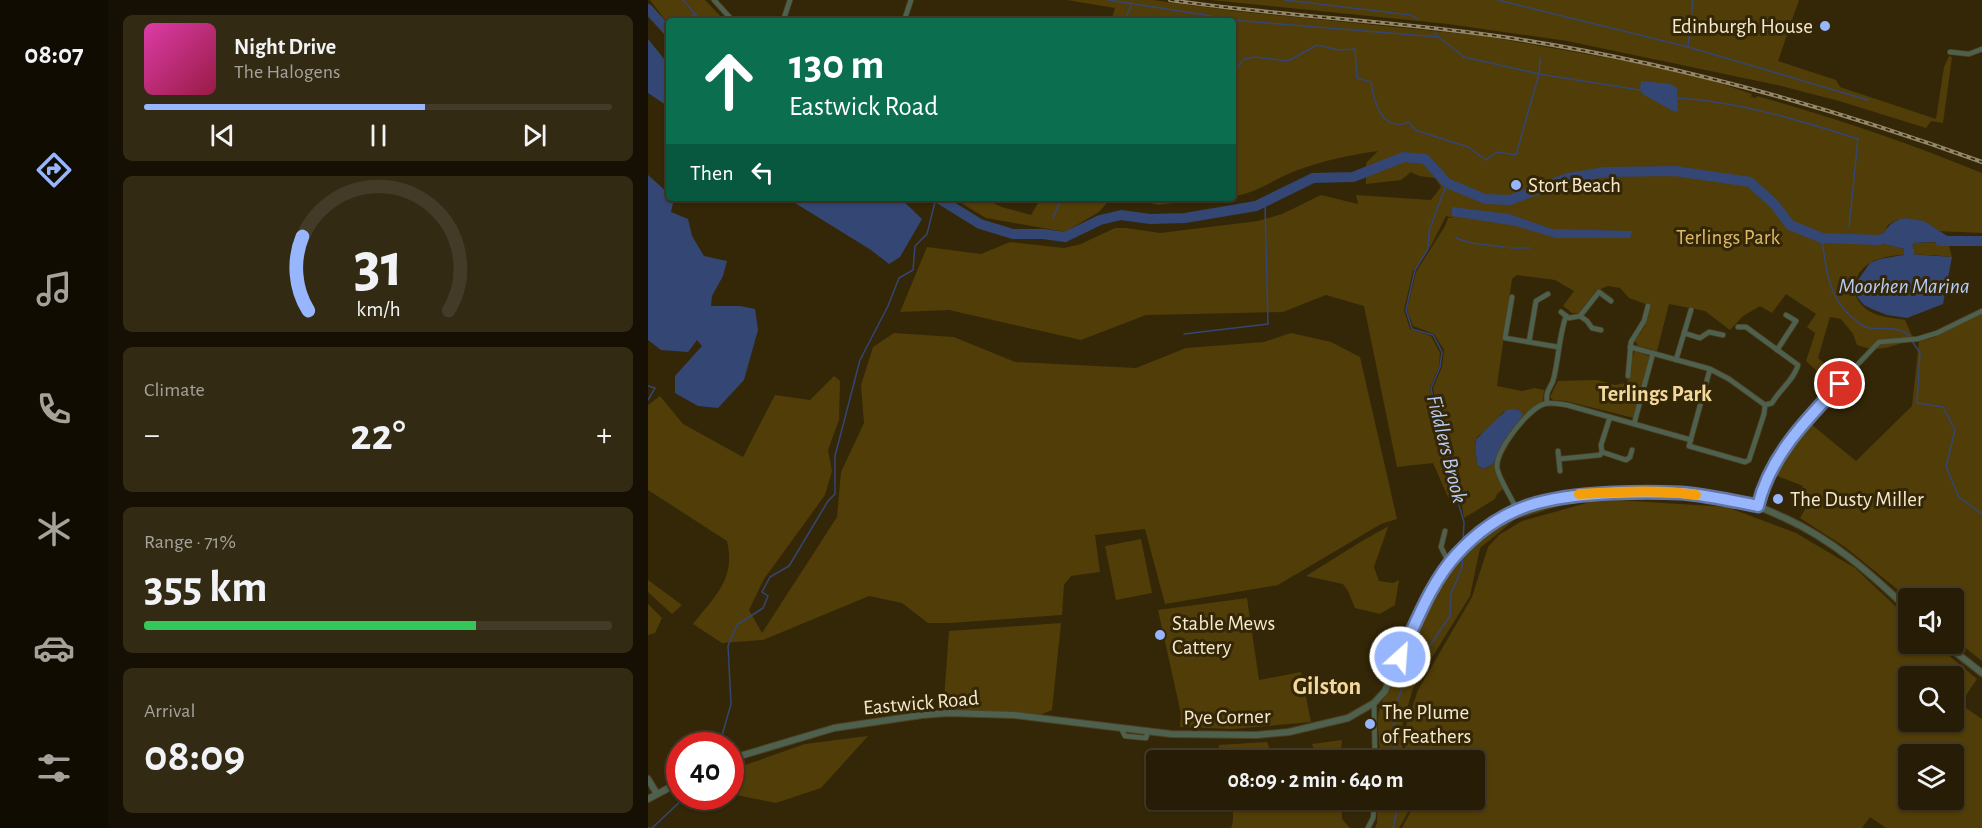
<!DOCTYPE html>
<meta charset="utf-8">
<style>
body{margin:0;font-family:"Alegreya Sans",sans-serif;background:#332a14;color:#f1f3f6;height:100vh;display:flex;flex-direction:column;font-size:22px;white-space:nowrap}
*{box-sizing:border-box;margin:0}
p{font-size:20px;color:#a4a29b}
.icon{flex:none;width:33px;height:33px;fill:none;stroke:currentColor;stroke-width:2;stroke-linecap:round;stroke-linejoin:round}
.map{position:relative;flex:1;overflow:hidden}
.side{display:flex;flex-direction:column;gap:15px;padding:15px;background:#151003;width:540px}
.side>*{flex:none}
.banner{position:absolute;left:18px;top:18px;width:570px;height:183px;border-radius:6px;box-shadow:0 2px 4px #0004,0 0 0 2px #433b28;background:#0b6e4f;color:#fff;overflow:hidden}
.tools{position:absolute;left:1250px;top:588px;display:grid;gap:12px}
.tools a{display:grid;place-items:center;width:66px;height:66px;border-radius:6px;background:#271d06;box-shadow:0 2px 4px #0004,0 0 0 2px #433b28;font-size:30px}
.speed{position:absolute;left:18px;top:732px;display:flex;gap:12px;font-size:30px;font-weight:700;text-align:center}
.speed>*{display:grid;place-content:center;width:78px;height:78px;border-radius:50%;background:#271d06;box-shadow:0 2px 4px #0004,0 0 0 2px #433b28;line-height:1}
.speed .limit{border:9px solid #d22;background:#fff;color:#111}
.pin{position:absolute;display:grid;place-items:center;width:51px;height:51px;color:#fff;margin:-26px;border:3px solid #fff;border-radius:50%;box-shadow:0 2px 6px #0007}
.me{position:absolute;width:66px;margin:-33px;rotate:26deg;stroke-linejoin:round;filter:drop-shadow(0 0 4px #0008)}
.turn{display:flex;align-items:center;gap:21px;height:126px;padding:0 24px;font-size:27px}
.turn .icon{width:78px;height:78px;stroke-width:2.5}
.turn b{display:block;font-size:42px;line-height:51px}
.then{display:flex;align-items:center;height:57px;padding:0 24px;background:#0003;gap:12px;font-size:22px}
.big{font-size:45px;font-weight:700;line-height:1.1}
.side .card{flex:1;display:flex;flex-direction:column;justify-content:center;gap:9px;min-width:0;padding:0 21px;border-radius:9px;background:#332a14}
.side .dial{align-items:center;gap:0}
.dial svg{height:156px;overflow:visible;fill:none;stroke:#433b28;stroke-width:7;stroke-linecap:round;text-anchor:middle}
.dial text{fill:#f1f3f6;stroke:none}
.song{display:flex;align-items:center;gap:18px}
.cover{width:72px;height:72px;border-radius:9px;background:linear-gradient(135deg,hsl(320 70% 55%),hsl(340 70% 35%))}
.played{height:6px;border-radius:3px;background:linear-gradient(90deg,#97b6fd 60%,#433b28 60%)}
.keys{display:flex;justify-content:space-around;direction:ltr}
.heat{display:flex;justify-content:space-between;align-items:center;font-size:33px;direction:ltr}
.charge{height:9px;border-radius:4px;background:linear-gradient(90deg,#34c759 71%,#433b28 0)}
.trip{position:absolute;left:498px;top:750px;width:339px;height:60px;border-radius:6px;background:#271d06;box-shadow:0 2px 4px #0004,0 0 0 2px #433b28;font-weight:700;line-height:60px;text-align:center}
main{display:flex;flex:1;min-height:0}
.tab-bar{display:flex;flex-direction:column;width:108px;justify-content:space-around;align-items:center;background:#100c02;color:#a4a29b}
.tab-bar .icon{width:42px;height:42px}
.tab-bar .selected{color:#97b6fd}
.tab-bar b{font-size:27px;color:#f1f3f6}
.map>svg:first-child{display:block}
.green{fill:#513d07;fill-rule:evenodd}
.water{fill:#334674}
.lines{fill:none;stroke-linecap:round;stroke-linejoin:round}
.stream{stroke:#334674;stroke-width:1.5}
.river{stroke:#334674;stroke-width:10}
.minor-casing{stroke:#4f4223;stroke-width:6}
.tertiary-casing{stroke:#4f4223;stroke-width:8}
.minor{stroke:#4e614f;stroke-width:4.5}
.tertiary{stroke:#4e614f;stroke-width:6}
.rail-casing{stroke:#948769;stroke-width:4}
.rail{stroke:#342708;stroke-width:1.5;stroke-dasharray:4.5;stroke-linecap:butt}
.route-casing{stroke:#6276a4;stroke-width:15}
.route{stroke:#97b6fd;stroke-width:10}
.slow{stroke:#f59e0b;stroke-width:10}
.poi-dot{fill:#97b6fd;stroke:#342708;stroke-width:2}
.labels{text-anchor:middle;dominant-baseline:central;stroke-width:6;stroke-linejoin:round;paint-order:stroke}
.poi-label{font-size:21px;fill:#f6e9cc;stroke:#342708;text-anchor:start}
.park-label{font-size:21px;fill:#dfba66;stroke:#342708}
.street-label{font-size:21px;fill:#f6e9cc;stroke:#342708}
.water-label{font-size:22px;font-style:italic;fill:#b7ccf9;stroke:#342708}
.neighbourhood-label{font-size:22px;font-weight:bold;fill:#f3d89c;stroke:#342708}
.quarter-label{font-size:24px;font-weight:bold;fill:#f3d89c;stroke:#342708}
</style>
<main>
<nav class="tab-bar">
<b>08:07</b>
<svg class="icon selected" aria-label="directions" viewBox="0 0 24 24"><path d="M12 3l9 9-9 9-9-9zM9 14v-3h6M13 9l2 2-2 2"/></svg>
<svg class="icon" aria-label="music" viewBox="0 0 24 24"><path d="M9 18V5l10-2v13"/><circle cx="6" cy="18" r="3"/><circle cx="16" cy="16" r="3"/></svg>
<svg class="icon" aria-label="phone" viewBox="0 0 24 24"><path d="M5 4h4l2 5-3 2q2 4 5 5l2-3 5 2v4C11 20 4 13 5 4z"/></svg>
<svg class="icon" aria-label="climate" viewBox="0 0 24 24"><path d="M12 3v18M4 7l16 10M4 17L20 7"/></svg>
<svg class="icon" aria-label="car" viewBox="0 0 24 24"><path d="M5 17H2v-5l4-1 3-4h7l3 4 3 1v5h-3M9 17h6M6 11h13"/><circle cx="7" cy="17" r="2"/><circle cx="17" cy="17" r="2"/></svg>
<svg class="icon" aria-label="filters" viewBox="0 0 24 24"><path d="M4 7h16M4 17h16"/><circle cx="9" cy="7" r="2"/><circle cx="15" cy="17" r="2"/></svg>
</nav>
<section class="side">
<div class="card">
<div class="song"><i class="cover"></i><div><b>Night Drive</b><p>The Halogens</p></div></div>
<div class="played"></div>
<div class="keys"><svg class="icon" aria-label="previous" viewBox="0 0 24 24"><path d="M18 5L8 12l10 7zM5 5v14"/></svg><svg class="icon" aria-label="pause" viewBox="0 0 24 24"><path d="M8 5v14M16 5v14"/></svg><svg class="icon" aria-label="next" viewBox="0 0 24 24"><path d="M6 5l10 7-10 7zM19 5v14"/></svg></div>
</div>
<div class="card dial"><svg viewBox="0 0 100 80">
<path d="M14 69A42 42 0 1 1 86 69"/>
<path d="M14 69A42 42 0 0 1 11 31" stroke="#97b6fd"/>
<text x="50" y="56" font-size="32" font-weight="700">31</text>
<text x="50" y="72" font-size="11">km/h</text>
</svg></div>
<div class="card"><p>Climate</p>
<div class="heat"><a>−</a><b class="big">22°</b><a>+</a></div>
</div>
<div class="card"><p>Range · 71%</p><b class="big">355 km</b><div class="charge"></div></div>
<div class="card"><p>Arrival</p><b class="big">08:09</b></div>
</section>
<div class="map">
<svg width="1334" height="828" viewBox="0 0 1334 828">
<rect width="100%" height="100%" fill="#342708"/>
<g class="green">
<polygon points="2,0 57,0 77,21 21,21 21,25"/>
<path d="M419 0H505L586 11 836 36 983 62 1062 80 1104 94 1103 97 1108 98 1109 96C1185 117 1261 143 1334 173V233L1289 231 1283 226 1249 220 1240 225 1236 233 1222 237 1220 240 1261 250 1266 243 1300 242 1304 257C1280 255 1254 252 1231 259 1206 267 1196 295 1221 311 1231 317 1245 318 1257 320L1266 340C1243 345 1232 354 1209 345L1205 334 1193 319 1182 317 1170 358 1189 373 1185 387 1188 390 1175 403 1171 400 1182 383 1158 361 1167 333 1159 327 1168 314 1138 294 1124 313 1112 306 1095 316 1082 330 1057 311 1021 304 1009 351 990 346 987 341 997 326 1003 306 981 298 972 288 960 286 948 291 931 313H924L915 306 926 291 907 280 869 275 864 279 849 386 874 391 887 388 896 390 895 401 870 423 848 459 846 468 855 489 849 494 847 499 816 518 806 459 793 437 785 388 794 367 796 350 786 334 765 326 759 310 768 272 797 226 800 218H806L798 216 784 244 765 271 756 310 762 329 783 336 792 353 791 367 782 387 791 437 803 460 809 502 800 497 785 463 749 467 716 306 678 295 635 312 498 315 433 340 301 310 252 312 279 247 333 254 362 242 416 248 433 244 467 228H478L512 233 610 221 634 214 673 195 710 204 708 195 783 200 793 187 787 178 771 176 763 172 753 180 718 184V163L730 151C701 155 674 161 647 171 626 179 607 194 585 196V21H463L467 8ZM871 410 868 422 845 464 835 469 829 465 827 442 830 436 843 427 855 412Z"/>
<polygon points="562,0 1151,0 1130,61 1188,80 1192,87 1288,119 1296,67 1301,56 1304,57 1295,123 1283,121 1278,128 1191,101 1129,85 919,41 800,24"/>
<polygon points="305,198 334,198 354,207 383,215 393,198 463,198 451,212 417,232 338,218"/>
<polygon points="485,198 569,198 510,205"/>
<polygon points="1334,312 1334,661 1305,638 1305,598 1260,598 1197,547 1152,518 1159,506 1149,499 1155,486 1122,473 1158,420 1208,461 1264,406 1271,341 1287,337 1327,314"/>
<path d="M246 333 306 337 367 362 488 368 538 348 616 342 643 333 683 342 712 357 749 519 733 524 630 585 517 604 497 529 447 535 452 572 423 576 416 585 414 615 302 623H280L254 603 221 596 115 640 74 643 45 624C67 596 88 579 79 541L0 490V405L12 396 35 424 95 457 127 395 162 400 186 376 192 381 191 420 180 450 184 471 177 495 116 579 101 610 114 633 189 517 193 472 216 423 213 385 225 347Z"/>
<path d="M987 351 1003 357 986 418 918 401 905 400 902 397 910 381 949 380 967 385 978 383C988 371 980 361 987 351Z"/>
<path d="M937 498 866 520 832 548 822 596 765 688 752 733 757 760H732C733 737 723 712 740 692L786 588 816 554 845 527 879 507Z"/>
<path d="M953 499 1079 507 1148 533 1207 568 1260 618V644H1287L1329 679 1312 704 1334 719V828H1238L1222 817 1214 828H754L767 803 766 800H826V760H760L755 735 770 690 824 597 840 547 851 535 874 521ZM1260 676H1305V722H1260ZM1260 754H1305V800H1260Z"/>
<polygon points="739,527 740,527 726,567 731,581 745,583 751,580 747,605 732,614 707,608 700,591 695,584 658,576 714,541"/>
<polygon points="493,539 504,593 468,600 457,546"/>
<polygon points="0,580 34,605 24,614 0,592"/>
<polygon points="599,598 611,680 653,672 663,722 585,729 532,727 533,714 510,610"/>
<polygon points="0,604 14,618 7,633 0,635"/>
<polygon points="413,623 404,710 387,717 295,713 301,631"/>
<polygon points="220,736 173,788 128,803 88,795 83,787 83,770 157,744"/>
<polygon points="694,740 692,760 569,760 571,745 619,742 625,758 658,753 666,750 664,744"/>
<path d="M584 800H693L694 819 702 828H583C587 818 584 810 584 800Z"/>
<polygon points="730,800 764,800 765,803 751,828 727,828 729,823"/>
</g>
<g class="water">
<polygon points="0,39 21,65 21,107 0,93"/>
<polygon points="993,81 1022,84 1029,88 1030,111 1027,112 996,95 992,90"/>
<polygon points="0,175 21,194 21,198 26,199 23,212 40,219 44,236 56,256 79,261 75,276 64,296 63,306 92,306 107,309 110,330 96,380 70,408 50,406 27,393 27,376 54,346 49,340 40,352 13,350 0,340"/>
<polygon points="139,198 252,198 274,219 252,257 241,264 223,250"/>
<polygon points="804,207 861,214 904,229 984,231 982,238 908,238 868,226 804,216"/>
<path d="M1257 218 1276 221 1307 241 1266 243 1261 250 1219 240 1222 237 1236 233C1241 224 1247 220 1257 218Z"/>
<polygon points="1261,254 1304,257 1295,304 1259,318 1239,315 1224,309 1216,305 1210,298 1207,290 1210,280 1222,263 1232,259"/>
<path d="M861 409 871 410 875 415 858 438 845 464 835 469 829 465C829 457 826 447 828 440 829 438 857 410 861 409Z"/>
</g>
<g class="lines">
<g class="stream">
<polyline points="35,0 53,21"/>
<polyline points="461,0 595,21 791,37"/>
<polyline points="637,0 763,15 769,19"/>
<polyline points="850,0 1040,47 1220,100"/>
<polyline points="33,21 48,14"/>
<polyline points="477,21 483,5"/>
<polyline points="18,28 21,27"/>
<polyline points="786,33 816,57 891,74 992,90"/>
<polyline points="1040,47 1045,0"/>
<path d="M585 73 596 59 607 57 640 61 669 45 690 50 707 49 709 78 723 82C726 102 734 133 761 122L767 130 820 147 838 160 849 152 868 155 891 74 892 58"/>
<path d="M1030 98C1092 102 1151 120 1210 139L1201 227"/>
<polyline points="799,183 781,231 780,249 767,270 758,310 764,329 785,335 794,352 792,367 783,388 792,437 804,459 810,502 816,522 815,544"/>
<polyline points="405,218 413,198"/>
<polyline points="808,238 822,243 856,247"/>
<path d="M1174 238C1178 269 1180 298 1206 319 1211 323 1216 328 1222 328 1236 330 1252 325 1262 337"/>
<polyline points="862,248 882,248"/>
<polyline points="536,334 620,324 617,202"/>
<polyline points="1264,341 1272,353 1269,403 1295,407 1307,430 1298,467 1311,497 1334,514"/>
<polyline points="0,386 7,388 0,400"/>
<polyline points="71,746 83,704 80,646 89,625 115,608 120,596 114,592 122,577 141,566 180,501 187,494 187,456 212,360 240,306 251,278 265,270 267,246 279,234 288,198"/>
<polyline points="747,760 746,711 755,685 802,616 803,594 814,568 815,552"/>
<polyline points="0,828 2,828"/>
<polyline points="4,828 38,796"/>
<polyline points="745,828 751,800"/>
</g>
<g class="river">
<polyline points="0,9 21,32"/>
<polyline points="290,198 332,224 365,234 395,234 417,237 452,220 473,215 502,219 537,218 608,206 665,178 705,177 756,157 777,159 799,183 837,199 862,200 920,178 957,172 1027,171 1102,182 1127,205 1142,225 1174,238 1231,240"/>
<polyline points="1292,241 1334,241"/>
<polyline points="1261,250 1261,254"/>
</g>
<g class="minor-casing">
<g id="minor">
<polyline points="66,0 85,21"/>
<polyline points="135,21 142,0"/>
<polyline points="256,21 263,0"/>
<polyline points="1302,52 1321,54 1334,49"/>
<polyline points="864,297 857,338 910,347"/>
<polyline points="913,312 921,318 932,316"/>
<path d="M1090 327H1098L1150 365C1146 380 1132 389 1124 403L1117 405"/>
<polyline points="953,330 944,328 939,321 932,316 951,292 963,301"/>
<polyline points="1036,333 1052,338 1061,332 1075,335"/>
<polyline points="881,342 888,301 900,294"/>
<polyline points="982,347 1062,369 1081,379 1117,405 1116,414 1101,460 1097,462 1041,446 1062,369"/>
<polyline points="1129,350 1148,321 1138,315"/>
<polyline points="1028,360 1043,310"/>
<polyline points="980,376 983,342 996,321 1000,306"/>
<path d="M899 403C897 388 904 389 906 377 911 356 911 336 918 316"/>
<polyline points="962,417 953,445 954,452 978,460 982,457 984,450"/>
<polyline points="986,424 1005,353"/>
<polyline points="910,451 912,471"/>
<polyline points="911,459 952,455 954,452"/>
<polyline points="1110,506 1126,464 1152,425 1231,342 1269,339 1289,333 1334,311"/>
<path d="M869 510C864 498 850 478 849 467 848 450 880 409 896 404 903 402 911 404 919 405L1043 440"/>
<polyline points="797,531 793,547 801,563"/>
<polyline points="726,703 727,760"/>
<polyline points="473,728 477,736 498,738 500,731"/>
<polyline points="720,828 725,818 727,800"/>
</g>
</g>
<g class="tertiary-casing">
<g id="tertiary">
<polyline points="1297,644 1334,673"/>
<path d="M82 759 186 728 274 715 300 713 366 715 523 734 608 735 641 732 700 718 726 703 737 691C754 651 779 587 808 555 816 546 826 538 835 530 869 500 916 495 959 493 1009 492 1058 493 1107 506 1117 508 1127 514 1137 518 1185 540 1222 573 1260 609"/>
<polyline points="0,779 9,794"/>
<polyline points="0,799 32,782"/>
</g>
</g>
<use href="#minor" class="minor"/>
<use href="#tertiary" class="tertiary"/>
<g class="rail-casing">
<path id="rail" d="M522 0C637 17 754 21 869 39 1029 64 1182 107 1334 162"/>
</g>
<use href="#rail" class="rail"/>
</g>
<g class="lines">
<g class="route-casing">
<path id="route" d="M752 657C768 623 783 582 809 554 855 504 900 496 965 493 988 492 1011 492 1033 493 1059 495 1085 501 1110 506 1122 456 1158 420 1192 384"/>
</g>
<use href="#route" class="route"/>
<path class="slow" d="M931 494C969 492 1010 489 1048 495"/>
</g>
<g class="poi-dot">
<circle cx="1177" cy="26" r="6"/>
<circle cx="868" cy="185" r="6"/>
<circle cx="1130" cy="499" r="6"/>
<circle cx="512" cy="635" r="6"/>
<circle cx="722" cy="724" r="6"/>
</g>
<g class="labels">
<g class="poi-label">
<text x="1165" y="26" text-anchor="end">Edinburgh House</text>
<text x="880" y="185">Stort Beach</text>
<text x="1142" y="499">The Dusty Miller</text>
<text x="524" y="623">Stable Mews<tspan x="524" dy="24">Cattery</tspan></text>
<text x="734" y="712">The Plume<tspan x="734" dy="24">of Feathers</tspan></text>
</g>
<g class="park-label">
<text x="1080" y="237">Terlings Park</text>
</g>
<g class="street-label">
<text transform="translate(273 703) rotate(-5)">Eastwick Road</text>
<text transform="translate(579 717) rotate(-1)">Pye Corner</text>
</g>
<g class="water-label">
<text x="1256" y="286">Moorhen Marina</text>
<text transform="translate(799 449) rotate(76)">Fiddlers Brook</text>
</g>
<g class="neighbourhood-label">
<text x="1007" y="394">Terlings Park</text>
</g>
<g class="quarter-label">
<text x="679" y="687">Gilston</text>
</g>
</g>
</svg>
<div class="tools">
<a><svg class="icon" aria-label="sound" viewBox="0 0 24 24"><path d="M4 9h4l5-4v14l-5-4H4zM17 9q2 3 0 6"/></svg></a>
<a><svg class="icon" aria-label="search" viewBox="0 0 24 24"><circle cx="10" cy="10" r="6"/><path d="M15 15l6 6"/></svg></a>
<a><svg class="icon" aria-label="layers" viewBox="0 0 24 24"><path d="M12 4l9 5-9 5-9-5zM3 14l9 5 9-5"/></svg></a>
</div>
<div class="speed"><div class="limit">40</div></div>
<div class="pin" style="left:1192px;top:384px;background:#d93025"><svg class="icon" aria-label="arrive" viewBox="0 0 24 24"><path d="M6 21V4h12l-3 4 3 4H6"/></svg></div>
<svg class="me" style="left:752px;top:657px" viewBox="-20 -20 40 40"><circle r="17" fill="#97b6fd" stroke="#fff" stroke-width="3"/><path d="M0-11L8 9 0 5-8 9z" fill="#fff"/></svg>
<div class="trip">08:09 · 2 min · 640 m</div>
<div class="banner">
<div class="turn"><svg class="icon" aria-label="ahead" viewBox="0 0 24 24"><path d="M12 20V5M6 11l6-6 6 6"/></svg><div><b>130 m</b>Eastwick Road</div></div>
<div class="then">Then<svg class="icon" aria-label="left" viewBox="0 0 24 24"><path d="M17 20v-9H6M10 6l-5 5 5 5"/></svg></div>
</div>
</div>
</main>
